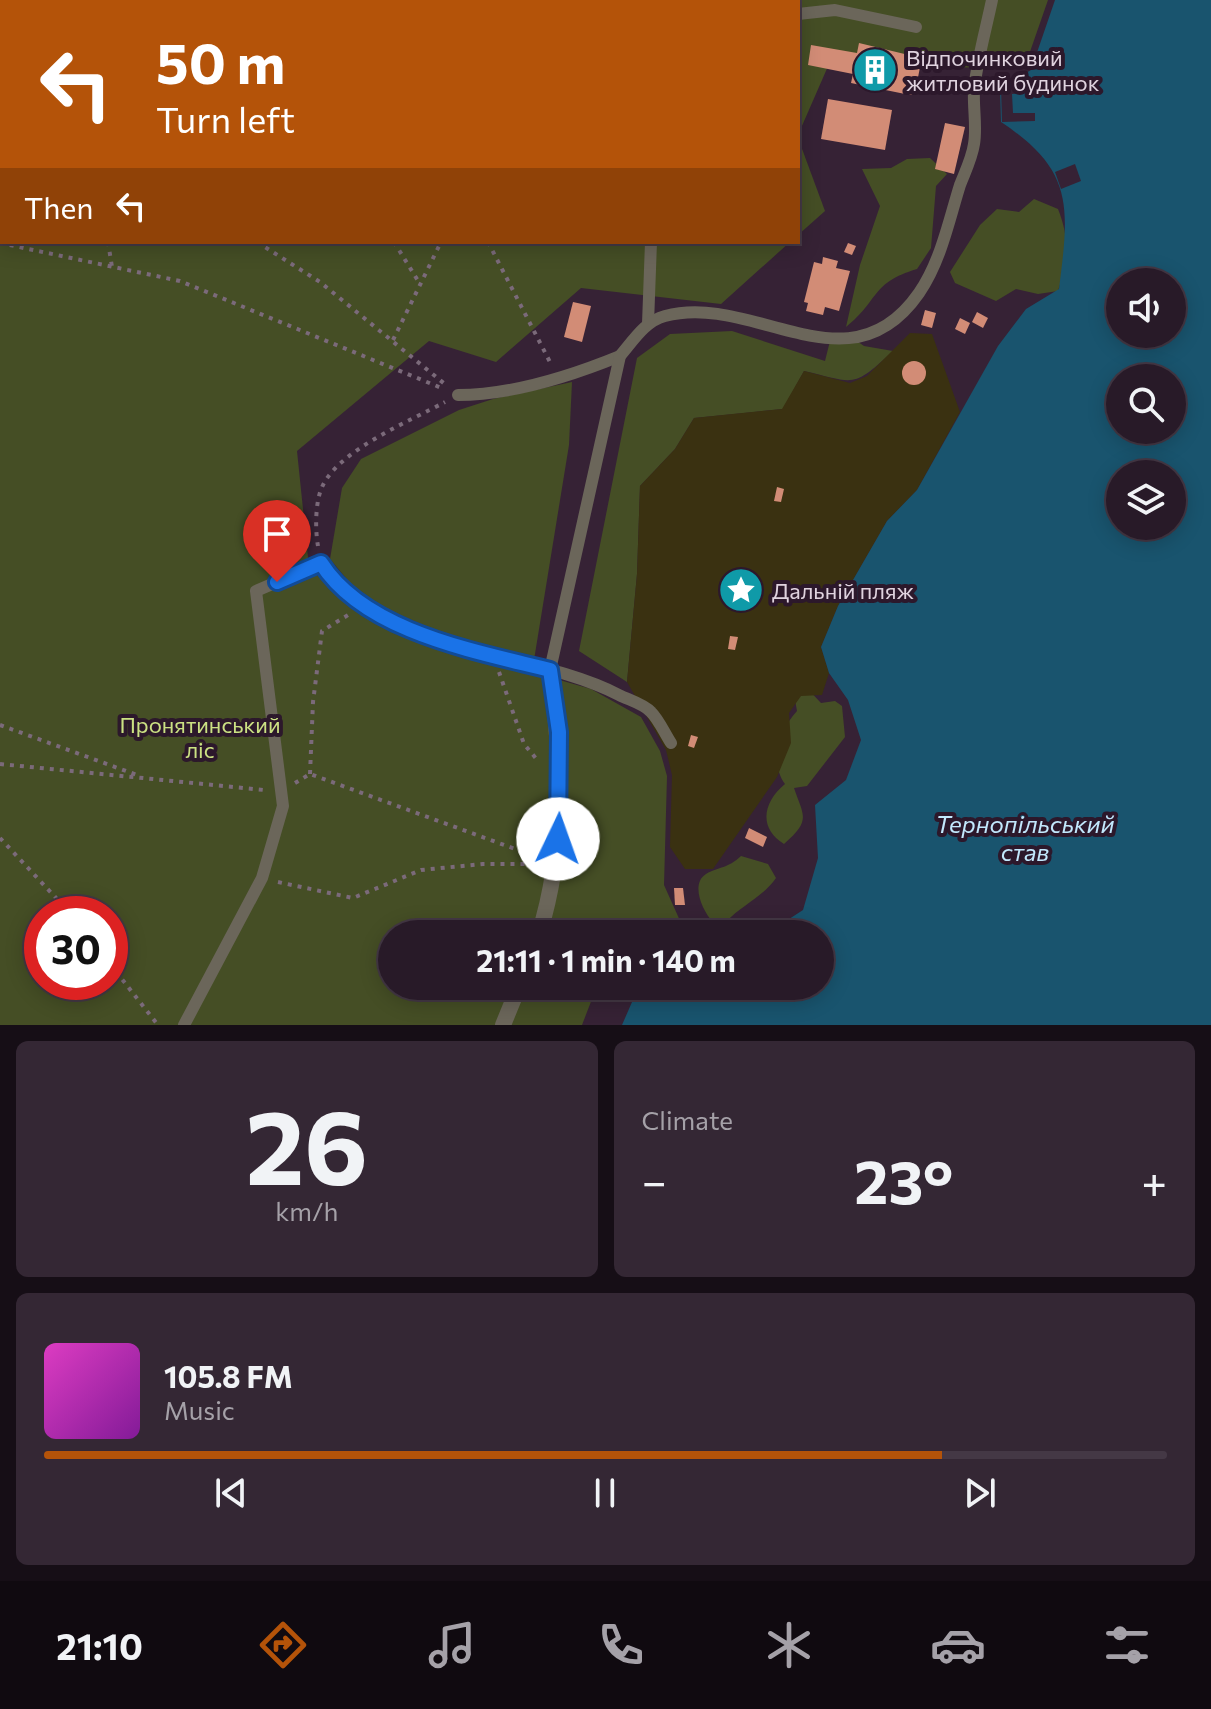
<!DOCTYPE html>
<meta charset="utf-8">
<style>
body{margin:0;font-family:Commissioner,sans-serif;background:#342734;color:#f1f3f6;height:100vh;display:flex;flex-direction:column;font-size:30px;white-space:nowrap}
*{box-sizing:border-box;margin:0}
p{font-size:26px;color:#a5a1a8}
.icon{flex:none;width:44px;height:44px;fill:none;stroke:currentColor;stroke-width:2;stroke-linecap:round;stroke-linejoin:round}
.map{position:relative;height:1025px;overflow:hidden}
.panel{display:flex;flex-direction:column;gap:16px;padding:16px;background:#160e16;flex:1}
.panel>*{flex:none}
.guide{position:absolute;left:0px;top:0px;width:800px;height:244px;box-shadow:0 4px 20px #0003,0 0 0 2px #443845;background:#b45309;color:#fff;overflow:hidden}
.tools{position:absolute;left:1106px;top:268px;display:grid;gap:16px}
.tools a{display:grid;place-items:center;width:80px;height:80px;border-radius:50%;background:#281a28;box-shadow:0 4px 20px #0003,0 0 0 2px #443845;font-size:40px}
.speed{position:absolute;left:24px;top:896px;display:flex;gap:16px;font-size:40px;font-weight:700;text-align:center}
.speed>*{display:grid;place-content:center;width:104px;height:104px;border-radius:50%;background:#281a28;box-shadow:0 4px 20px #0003,0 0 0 2px #443845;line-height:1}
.speed .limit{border:12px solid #d22;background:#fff;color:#111}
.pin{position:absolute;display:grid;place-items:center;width:68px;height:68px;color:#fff;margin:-82px -34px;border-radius:50% 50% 50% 0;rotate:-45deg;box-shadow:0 0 8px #0007}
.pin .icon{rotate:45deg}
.me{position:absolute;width:88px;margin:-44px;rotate:3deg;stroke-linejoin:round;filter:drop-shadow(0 0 6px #0008)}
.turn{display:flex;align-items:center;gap:28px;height:168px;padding:0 24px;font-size:36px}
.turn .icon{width:104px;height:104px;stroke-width:2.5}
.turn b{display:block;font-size:56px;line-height:68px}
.then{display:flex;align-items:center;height:76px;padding:0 24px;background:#0003;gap:16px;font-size:30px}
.big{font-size:60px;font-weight:700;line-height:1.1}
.panel .card{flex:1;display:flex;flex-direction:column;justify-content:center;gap:12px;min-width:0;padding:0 28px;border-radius:12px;background:#342734}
.panel .dial{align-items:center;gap:0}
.dial b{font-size:104px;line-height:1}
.song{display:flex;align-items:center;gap:24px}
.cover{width:96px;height:96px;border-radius:12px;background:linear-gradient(135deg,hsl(310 70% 55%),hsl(290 70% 35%))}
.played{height:8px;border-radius:4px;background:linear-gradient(90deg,#b45309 80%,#443845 80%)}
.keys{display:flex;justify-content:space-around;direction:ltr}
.heat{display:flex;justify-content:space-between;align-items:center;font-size:44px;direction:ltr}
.panel .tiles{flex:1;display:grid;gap:16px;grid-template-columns:1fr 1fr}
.card:last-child{grid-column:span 2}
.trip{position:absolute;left:378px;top:920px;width:456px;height:80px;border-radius:40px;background:#281a28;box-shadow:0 4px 20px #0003,0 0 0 2px #443845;font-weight:700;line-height:80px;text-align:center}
.dock{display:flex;height:128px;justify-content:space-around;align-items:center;background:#100a10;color:#a5a1a8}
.dock .icon{width:56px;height:56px}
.dock .current{color:#b45309}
.dock b{font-size:36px;color:#f1f3f6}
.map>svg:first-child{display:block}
.green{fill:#454e25;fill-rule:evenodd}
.sand{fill:#3a3111}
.water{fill:#19546e;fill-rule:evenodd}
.pier{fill:#362235}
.building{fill:#d28c76}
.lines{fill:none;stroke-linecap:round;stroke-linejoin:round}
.path{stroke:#7b6a7a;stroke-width:4;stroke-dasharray:4 6;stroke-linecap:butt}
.service{stroke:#6b665a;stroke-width:12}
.minor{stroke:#6b665a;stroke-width:16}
.route-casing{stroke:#114b97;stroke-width:20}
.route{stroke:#1a73e8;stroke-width:14}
.labels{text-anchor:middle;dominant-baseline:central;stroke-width:8;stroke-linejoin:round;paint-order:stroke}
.poi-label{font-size:22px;fill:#e0d3df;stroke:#2c182b;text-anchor:start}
.park-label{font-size:22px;fill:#cbe183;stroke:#2c182b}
.water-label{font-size:24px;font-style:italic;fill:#c2e8fd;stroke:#2c182b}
</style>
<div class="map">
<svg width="1211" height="1025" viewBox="0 0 1211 1025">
<rect width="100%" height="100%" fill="#362235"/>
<g class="green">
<path d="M0 0H1048L1024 69 829 64 798 135V2H2V242H790L721 304 581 288 496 362 429 341 297 451 309 567 357 612 440 646 591 689 641 717 660 751 667 776 664 885 686 934H392V986H597L582 1025H0ZM42 914H110V982H42Z"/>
<polygon points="798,138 825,211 798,235"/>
<path d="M930 158 947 174 936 186 931 248 917 269C870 283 880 300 846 327L860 265 880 206 862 169 891 168 907 159Z"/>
<path d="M1034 199 1058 209C1070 239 1068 261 1058 291L1038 294 1016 289 996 301 955 283 950 272 980 225 997 209 1019 212Z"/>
<path d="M732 331 825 361 830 341 851 337 864 346 893 351C852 389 856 383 804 371L783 409 694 418 675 449 640 486 637 574 627 682 579 651 637 358 670 334Z"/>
<polygon points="572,382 569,445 534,660 447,635 364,600 330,559 342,488 361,459 459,410 493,399"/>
<path d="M805 686 821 703 835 701 842 706 845 737 807 786 794 788C804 817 811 820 784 844 758 828 763 802 785 784 769 763 780 729 797 711L794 694Z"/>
<path d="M741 856 768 864 776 878C763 897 742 905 726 922L712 921C703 911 690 884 706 874 720 866 727 869 741 856Z"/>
</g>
<polygon class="sand" points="910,333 932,334 960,412 917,490 887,521 838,606 821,647 829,673 822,695 801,696 789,713 791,743 777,777 713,869 685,869 670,847 672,775 666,750 627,682 637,574 640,486 675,449 694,418 782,409 804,371 850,383 867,376"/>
<path class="water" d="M1055 0H1211V1025H622L639 986H820V934H766L803 910 818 858 815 805 846 780 861 740 848 700 829 673 821 647 838 606 887 521 917 490 998 346 1026 309 1059 289C1069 208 1075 171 1001 122L1000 88 1031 70ZM1120 282H1172V334H1120ZM1120 378H1172V430H1120ZM1120 474H1172V526H1120Z"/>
<g class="pier">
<polygon points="1035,87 1035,92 1012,94 1013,113 1035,113 1035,121 1002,122 1001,88"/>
<polygon points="1075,164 1081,181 1061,189 1055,172"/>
</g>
<g class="building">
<polygon points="859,43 917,57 916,61 921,62 915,93 910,95 851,83 853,74 808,65 811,45 857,53"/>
<polygon points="828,99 892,110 885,150 821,139"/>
<polygon points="945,123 965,127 954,174 935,169"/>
<polygon points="848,243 856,246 852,255 844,252"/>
<polygon points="823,257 838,261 836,268 850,271 839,311 825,307 823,315 806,311 808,303 804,302 814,262 822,264"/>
<polygon points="573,302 591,306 582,342 564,337"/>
<polygon points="925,310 936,313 932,328 921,325"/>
<polygon points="977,312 988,318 983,328 972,322"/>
<polygon points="960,318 970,323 965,334 955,329"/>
<circle cx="914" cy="373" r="12"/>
<polygon points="777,487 784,489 781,502 774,501"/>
<polygon points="730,636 738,637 735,650 728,649"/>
<polygon points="691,735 698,737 694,748 688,746"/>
<polygon points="749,828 767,837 763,847 745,838"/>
<polygon points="674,888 683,888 685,905 675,905"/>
</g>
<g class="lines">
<g class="path">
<polyline points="558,2 559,0"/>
<polyline points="0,76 2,77"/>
<polyline points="108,242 112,267"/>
<polyline points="257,242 320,282 446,385"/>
<polyline points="394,242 420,284"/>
<polyline points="488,242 551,364"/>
<polyline points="0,243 180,281 444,389"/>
<polyline points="393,340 441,242"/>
<path d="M318 546C315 530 315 500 323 485 341 449 410 421 445 402"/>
<polyline points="499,672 524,744 539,762"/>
<polyline points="0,725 137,775"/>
<polyline points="0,764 264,790"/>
<polyline points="310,774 313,702 322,631 348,615"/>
<polyline points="295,783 310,774 537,857"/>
<polyline points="0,838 71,914"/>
<polyline points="278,882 353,898 421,870 483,864 538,864"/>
<polyline points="110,964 158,1025"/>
</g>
<g class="service">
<polyline points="798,14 835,10 916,27"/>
<polyline points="648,324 651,242"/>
<path d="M458 395C512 395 571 376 620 356"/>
<path d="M550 670 620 356C633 341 645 321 665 316 754 292 849 394 919 293 941 261 949 220 960 185 965 172 972 158 974 144 977 127 973 108 974 90 977 60 986 29 992 0"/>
<path d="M184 1025 262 878 283 806 256 591 321 563C380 656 529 648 619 695 629 700 644 704 651 712 659 720 665 734 671 743"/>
</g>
<g class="minor">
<path d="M539 934C566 848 562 759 550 670"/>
<polyline points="503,1025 519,986"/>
</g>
</g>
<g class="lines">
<g class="route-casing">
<path id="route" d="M277 582 321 563C365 632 475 651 550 670L559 732 558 839"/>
</g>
<use href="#route" class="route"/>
</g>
<defs>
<g id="building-disc" transform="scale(2.3)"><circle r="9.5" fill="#0f9aa8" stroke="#2c182b"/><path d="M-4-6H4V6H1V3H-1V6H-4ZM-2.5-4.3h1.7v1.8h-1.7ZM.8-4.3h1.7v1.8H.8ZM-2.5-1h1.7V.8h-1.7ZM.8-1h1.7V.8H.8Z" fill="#fff"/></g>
<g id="sight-disc" transform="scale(2.3)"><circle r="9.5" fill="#0f9aa8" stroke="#2c182b"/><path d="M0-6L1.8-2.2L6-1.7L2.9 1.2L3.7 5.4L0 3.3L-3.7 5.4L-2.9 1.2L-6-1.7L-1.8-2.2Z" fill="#fff"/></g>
</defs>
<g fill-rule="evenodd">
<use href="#building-disc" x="875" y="70"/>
<use href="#sight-disc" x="741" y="590"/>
</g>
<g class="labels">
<g class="poi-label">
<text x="906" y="57">Відпочинковий<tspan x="906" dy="25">житловий будинок</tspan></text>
<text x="772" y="590">Дальній пляж</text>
</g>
<g class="park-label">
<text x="200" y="724">Пронятинський<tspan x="200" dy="25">ліс</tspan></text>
</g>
<g class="water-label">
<text x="1025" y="823">Тернопільський<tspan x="1025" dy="28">став</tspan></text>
</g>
</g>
</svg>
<div class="tools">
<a><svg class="icon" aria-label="sound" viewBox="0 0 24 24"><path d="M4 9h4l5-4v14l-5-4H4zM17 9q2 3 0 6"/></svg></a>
<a><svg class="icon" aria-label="search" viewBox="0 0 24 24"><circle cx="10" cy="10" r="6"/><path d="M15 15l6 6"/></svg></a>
<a><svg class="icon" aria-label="layers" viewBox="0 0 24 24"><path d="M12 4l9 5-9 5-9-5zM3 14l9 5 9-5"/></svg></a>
</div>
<div class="speed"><div class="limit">30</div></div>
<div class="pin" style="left:277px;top:582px;background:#d93025"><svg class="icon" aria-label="arrive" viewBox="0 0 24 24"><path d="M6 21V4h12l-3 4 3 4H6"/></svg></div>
<svg class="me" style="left:558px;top:839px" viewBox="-20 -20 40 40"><circle r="19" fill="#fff"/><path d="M0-13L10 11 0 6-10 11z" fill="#1a73e8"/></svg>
<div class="trip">21:11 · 1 min · 140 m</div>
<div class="guide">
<div class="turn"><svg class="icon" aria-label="left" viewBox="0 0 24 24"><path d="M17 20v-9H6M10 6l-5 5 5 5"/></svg><div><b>50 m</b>Turn left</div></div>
<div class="then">Then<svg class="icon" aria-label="left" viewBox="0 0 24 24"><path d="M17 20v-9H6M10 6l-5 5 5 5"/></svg></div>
</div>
</div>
<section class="panel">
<div class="tiles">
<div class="card dial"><b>26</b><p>km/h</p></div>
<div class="card"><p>Climate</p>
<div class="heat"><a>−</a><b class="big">23°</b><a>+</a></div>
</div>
<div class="card">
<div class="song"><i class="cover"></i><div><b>105.8 FM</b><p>Music</p></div></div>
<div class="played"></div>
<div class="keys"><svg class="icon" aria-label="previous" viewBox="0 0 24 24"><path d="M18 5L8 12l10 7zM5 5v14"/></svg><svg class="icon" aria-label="pause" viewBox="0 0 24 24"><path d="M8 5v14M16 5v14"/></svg><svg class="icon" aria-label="next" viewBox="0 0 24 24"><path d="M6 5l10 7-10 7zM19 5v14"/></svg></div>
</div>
</div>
</section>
<nav class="dock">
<b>21:10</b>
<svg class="icon current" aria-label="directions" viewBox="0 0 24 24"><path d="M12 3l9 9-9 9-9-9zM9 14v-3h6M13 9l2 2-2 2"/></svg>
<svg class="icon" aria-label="music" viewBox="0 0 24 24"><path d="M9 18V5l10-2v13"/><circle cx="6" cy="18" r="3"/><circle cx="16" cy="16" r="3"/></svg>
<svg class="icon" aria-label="phone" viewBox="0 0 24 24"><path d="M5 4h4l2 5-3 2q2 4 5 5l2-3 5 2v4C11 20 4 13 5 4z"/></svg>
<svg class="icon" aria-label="climate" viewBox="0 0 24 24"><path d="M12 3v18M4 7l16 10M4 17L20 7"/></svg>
<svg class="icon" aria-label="car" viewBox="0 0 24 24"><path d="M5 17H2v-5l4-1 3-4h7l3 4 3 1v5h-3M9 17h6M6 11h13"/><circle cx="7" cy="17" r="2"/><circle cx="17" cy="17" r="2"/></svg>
<svg class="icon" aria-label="filters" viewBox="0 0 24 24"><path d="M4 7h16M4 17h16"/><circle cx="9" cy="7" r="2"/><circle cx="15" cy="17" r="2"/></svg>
</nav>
